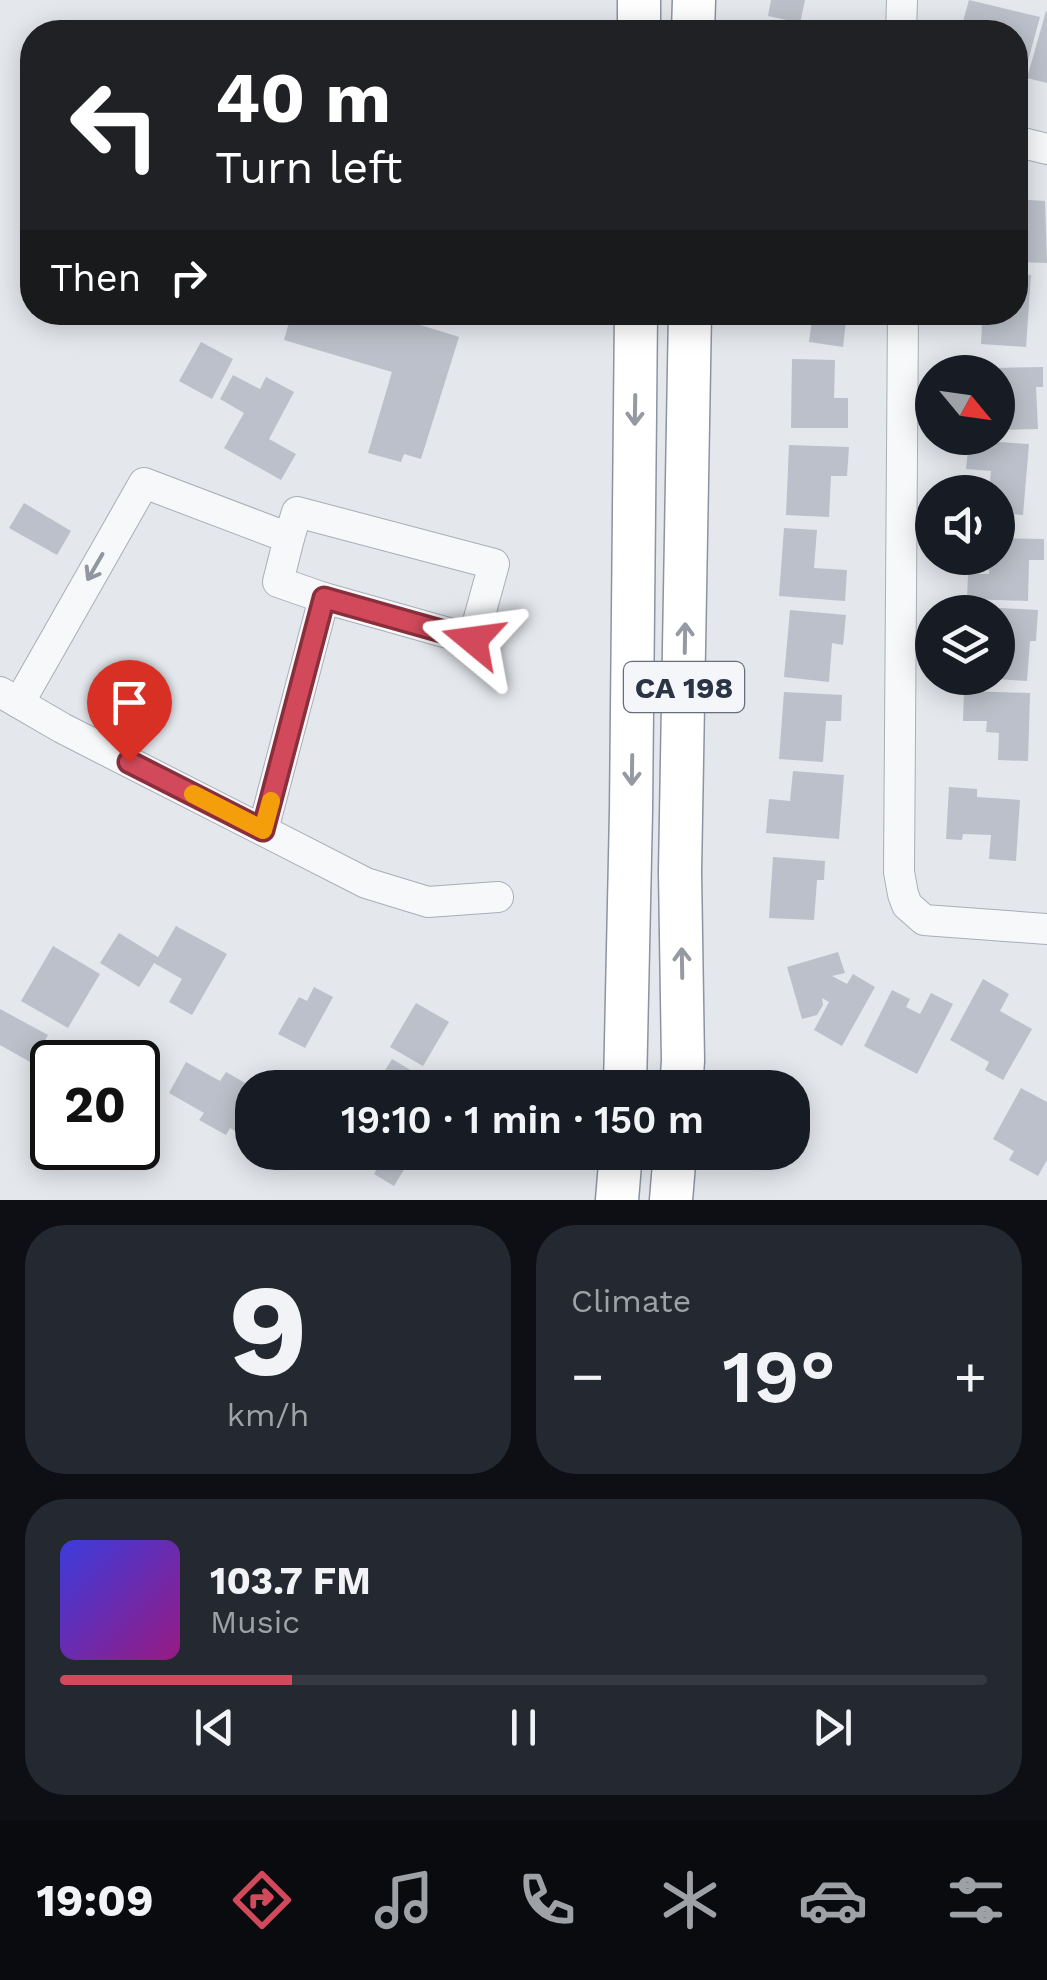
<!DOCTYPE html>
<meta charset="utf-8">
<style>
body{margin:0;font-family:"Work Sans",sans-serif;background:#242831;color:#f1f3f6;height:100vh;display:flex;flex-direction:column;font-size:38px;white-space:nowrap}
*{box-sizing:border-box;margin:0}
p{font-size:32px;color:#9ea1a6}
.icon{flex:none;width:55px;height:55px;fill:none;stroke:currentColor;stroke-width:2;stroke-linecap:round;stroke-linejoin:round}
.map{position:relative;height:1200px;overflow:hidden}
.side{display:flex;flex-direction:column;gap:25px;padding:25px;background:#0d0f14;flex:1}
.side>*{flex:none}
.hud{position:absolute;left:20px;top:20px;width:1008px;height:305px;border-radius:40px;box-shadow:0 5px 25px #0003;background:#202124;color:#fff;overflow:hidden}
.needle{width:65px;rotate:119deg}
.buttons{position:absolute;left:915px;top:355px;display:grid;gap:20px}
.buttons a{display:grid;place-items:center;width:100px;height:100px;border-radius:50%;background:#171b24;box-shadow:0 5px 25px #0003;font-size:50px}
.speed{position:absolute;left:30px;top:1040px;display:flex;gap:20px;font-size:50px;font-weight:700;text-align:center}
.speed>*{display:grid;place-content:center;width:130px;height:130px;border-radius:50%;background:#171b24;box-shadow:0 5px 25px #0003;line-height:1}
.speed .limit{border:5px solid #111;border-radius:15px;background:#fff;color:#111}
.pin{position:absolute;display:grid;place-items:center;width:85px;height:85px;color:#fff;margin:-102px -42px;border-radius:50% 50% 50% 0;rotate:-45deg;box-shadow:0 0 10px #0007}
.pin .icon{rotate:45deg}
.me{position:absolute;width:110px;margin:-55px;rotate:286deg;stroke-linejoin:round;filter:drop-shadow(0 0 8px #0008)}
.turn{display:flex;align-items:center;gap:35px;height:210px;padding:0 30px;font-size:45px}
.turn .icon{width:130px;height:130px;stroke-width:2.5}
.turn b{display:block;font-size:70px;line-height:85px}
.then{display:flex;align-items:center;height:95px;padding:0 30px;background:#0003;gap:20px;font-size:38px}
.big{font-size:75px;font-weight:600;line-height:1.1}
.side .widget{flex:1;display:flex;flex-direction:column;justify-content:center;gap:15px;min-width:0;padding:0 35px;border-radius:40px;background:#242831}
.side .dial{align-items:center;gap:0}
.dial b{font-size:130px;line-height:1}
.song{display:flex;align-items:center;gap:30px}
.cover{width:120px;height:120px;border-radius:15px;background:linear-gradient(135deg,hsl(240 70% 55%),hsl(310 70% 35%))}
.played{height:10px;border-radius:5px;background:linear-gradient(90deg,#d1495b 25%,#363941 25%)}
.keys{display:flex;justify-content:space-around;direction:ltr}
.heat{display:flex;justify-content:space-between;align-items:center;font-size:55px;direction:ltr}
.side .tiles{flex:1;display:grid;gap:25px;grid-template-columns:1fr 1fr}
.widget:last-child{grid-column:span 2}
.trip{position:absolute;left:235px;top:1070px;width:575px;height:100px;border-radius:40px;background:#171b24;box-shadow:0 5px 25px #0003;font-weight:600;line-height:100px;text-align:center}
.menu{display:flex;height:160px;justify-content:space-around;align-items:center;background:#090b0e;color:#9ea1a6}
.menu .icon{width:70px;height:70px}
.menu .current{color:#d1495b}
.menu b{font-size:45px;color:#f1f3f6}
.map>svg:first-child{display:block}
.building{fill:#bbc0ca}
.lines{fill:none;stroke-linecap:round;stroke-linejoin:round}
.minor-casing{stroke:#a9aeb7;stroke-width:32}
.highway-casing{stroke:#8b94a3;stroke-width:45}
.minor{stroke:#f7f8fa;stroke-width:30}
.highway{stroke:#fff;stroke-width:42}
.oneway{stroke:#959aa2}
.oneway2{stroke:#9196a0}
.route-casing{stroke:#882f3b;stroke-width:25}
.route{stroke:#d1495b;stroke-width:18}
.slow{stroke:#f59e0b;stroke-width:18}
.labels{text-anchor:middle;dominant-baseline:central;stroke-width:8;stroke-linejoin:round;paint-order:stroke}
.shield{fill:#f4f6f9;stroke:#676e7b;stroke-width:2.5}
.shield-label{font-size:30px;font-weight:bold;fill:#2b3445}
</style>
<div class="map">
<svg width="1047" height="1200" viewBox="0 0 1047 1200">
<rect width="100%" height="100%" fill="#e4e7ec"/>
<g class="building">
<polygon points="771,0 805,0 800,23 768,16"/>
<polygon points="969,0 1040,17 1023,79 1015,76 1015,32 960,32"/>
<polygon points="1046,11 1047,12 1047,83 1027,78"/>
<polygon points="1015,199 1045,201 1047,263 1015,262"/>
<polygon points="1015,274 1031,275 1026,347 981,344 982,323 991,324 992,312 1015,312"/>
<polygon points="292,312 379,312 459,337 421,459 404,454 401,462 368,453 392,372 284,340"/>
<polygon points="813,312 847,312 843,347 809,342"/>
<polygon points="201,342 233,359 212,399 179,381"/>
<polygon points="792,359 835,360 834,398 848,398 848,428 791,428"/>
<polygon points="1043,367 1043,387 1036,387 1038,429 998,430 998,372 988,372 988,368"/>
<polygon points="233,375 260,389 266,377 294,392 269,439 296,454 281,480 224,448 244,413 220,399"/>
<polygon points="969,440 1029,444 1023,515 998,513 998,492 989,492 991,471 966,469"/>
<polygon points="789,445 849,447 847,476 831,476 829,517 786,515"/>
<polygon points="24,503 71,531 57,555 9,528"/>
<polygon points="784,528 817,530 814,568 847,570 845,601 779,596"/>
<polygon points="998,538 1044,539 1044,560 1029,560 1028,601 967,599 968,574 989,574 990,558 998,558"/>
<polygon points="966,606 1038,610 1036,641 1030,641 1027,681 998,679 998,612 966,612"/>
<polygon points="790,610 846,615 843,645 832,643 829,682 784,677"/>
<polygon points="964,691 1030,693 1028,761 998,760 999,733 986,732 987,721 963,721"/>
<polygon points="784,692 842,695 841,721 826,721 823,762 779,759"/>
<polygon points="793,771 844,775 839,839 766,833 769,799 790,801"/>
<polygon points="949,787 977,789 977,797 1020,800 1016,861 989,859 991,835 963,834 962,840 946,839"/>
<polygon points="773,857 825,861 824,880 817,880 814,920 769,918"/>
<polygon points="176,926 227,954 192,1015 169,1002 182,979 154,963 139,987 100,963 119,933 158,957"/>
<polygon points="53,946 100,974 68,1028 21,1001"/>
<polygon points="838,952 845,973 832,976 847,984 853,974 875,987 842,1046 814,1030 829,1002 822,998 823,1005 817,1015 802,1019 787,967"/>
<polygon points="983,979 1009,994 1000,1011 1032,1029 1003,1080 985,1070 989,1062 950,1040"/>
<polygon points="314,987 333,997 305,1048 278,1034 299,997 307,1001"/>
<polygon points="892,990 910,999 906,1007 920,1014 931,993 953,1004 917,1074 864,1046"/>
<polygon points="416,1003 449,1022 423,1066 390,1047"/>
<polygon points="0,1009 48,1035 32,1063 0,1045"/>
<polygon points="392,1059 419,1075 412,1088 381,1088 376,1085"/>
<polygon points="186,1062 220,1081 226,1072 252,1087 252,1141 230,1128 226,1135 199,1120 204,1113 169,1093"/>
<polygon points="1021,1088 1047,1102 1047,1160 1038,1176 1009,1160 1014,1151 993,1139"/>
<polygon points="387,1152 402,1152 411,1158 394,1186 374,1174"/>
</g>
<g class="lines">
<g class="minor-casing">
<g id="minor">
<polyline points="901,32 902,0"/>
<polyline points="1015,141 1047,149"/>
<polyline points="903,312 899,872 903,894 907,905 924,920 1047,929"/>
<polyline points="289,538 297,512 494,564 473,640 324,598"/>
<polyline points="0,692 62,728 366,883 428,902 498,897"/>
<polyline points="19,703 144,483 289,538 278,582 324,598 263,830"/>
</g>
</g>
<g class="highway-casing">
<g id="highway">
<polyline points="639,32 639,0"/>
<polyline points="693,32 694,0"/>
<polyline points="625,1088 631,811 636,312"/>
<polyline points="681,1088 683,1061 680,872 690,312"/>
<polyline points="617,1200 621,1152"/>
<polyline points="671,1200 675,1152"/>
</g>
</g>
<use href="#minor" class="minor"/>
<use href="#highway" class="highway"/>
</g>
<defs><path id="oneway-shaft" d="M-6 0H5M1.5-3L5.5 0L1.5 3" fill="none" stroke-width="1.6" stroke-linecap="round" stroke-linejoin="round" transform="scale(2.5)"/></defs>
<g class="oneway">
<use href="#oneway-shaft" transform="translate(635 410) rotate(91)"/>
<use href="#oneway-shaft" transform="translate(685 638) rotate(-89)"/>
<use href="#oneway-shaft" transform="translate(632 770) rotate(91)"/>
<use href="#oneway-shaft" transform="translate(682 963) rotate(-91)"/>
</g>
<use class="oneway2" href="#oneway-shaft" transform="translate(95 567) rotate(120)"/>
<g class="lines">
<g class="route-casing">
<polyline id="route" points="129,762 263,830 324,598 473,640"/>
</g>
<use href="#route" class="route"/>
<polyline class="slow" points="193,794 263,830 271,801"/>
</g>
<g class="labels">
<rect class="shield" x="624" y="662" width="120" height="50" rx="8"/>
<g class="shield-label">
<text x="684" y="687">CA 198</text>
</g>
</g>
</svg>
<div class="buttons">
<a><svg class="needle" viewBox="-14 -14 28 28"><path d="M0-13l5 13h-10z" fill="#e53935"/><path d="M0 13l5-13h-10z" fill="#9ea1a6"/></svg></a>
<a><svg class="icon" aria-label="sound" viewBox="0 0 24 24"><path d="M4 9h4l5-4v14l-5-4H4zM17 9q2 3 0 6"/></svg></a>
<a><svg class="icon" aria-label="layers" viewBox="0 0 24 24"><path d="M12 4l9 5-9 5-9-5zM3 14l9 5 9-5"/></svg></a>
</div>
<div class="speed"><div class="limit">20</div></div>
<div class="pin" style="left:129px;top:762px;background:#d93025"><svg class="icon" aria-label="arrive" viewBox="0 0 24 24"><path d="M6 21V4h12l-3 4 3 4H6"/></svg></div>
<svg class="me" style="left:473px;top:640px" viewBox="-20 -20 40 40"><path d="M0-17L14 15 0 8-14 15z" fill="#d1495b" stroke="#fff" stroke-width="4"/></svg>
<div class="trip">19:10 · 1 min · 150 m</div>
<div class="hud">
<div class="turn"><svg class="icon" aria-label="left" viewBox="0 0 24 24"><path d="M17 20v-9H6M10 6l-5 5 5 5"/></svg><div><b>40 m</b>Turn left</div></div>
<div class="then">Then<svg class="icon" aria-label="right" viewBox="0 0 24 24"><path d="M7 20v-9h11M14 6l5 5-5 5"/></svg></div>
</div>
</div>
<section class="side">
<div class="tiles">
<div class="widget dial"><b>9</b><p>km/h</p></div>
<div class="widget"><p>Climate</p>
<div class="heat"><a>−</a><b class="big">19°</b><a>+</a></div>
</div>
<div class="widget">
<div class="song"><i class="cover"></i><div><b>103.7 FM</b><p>Music</p></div></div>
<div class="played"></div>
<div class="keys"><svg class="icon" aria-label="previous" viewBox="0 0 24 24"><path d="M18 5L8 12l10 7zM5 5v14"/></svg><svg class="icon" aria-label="pause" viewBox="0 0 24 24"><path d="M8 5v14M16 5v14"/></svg><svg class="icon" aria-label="next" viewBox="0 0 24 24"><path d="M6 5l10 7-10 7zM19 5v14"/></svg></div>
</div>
</div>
</section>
<nav class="menu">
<b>19:09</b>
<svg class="icon current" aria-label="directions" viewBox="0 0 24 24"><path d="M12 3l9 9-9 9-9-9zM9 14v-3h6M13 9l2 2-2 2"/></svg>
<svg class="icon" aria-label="music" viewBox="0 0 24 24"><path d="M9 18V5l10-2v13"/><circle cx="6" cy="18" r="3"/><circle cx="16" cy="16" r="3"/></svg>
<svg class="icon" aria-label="phone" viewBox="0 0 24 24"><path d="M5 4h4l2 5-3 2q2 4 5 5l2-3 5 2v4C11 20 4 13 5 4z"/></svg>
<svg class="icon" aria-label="climate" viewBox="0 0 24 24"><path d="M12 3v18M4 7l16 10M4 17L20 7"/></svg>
<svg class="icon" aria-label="car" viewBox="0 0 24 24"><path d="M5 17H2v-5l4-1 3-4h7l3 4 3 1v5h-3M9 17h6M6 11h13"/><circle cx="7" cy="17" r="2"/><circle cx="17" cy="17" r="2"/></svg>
<svg class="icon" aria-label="filters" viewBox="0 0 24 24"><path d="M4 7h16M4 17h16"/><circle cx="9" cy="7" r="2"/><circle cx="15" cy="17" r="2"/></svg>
</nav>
